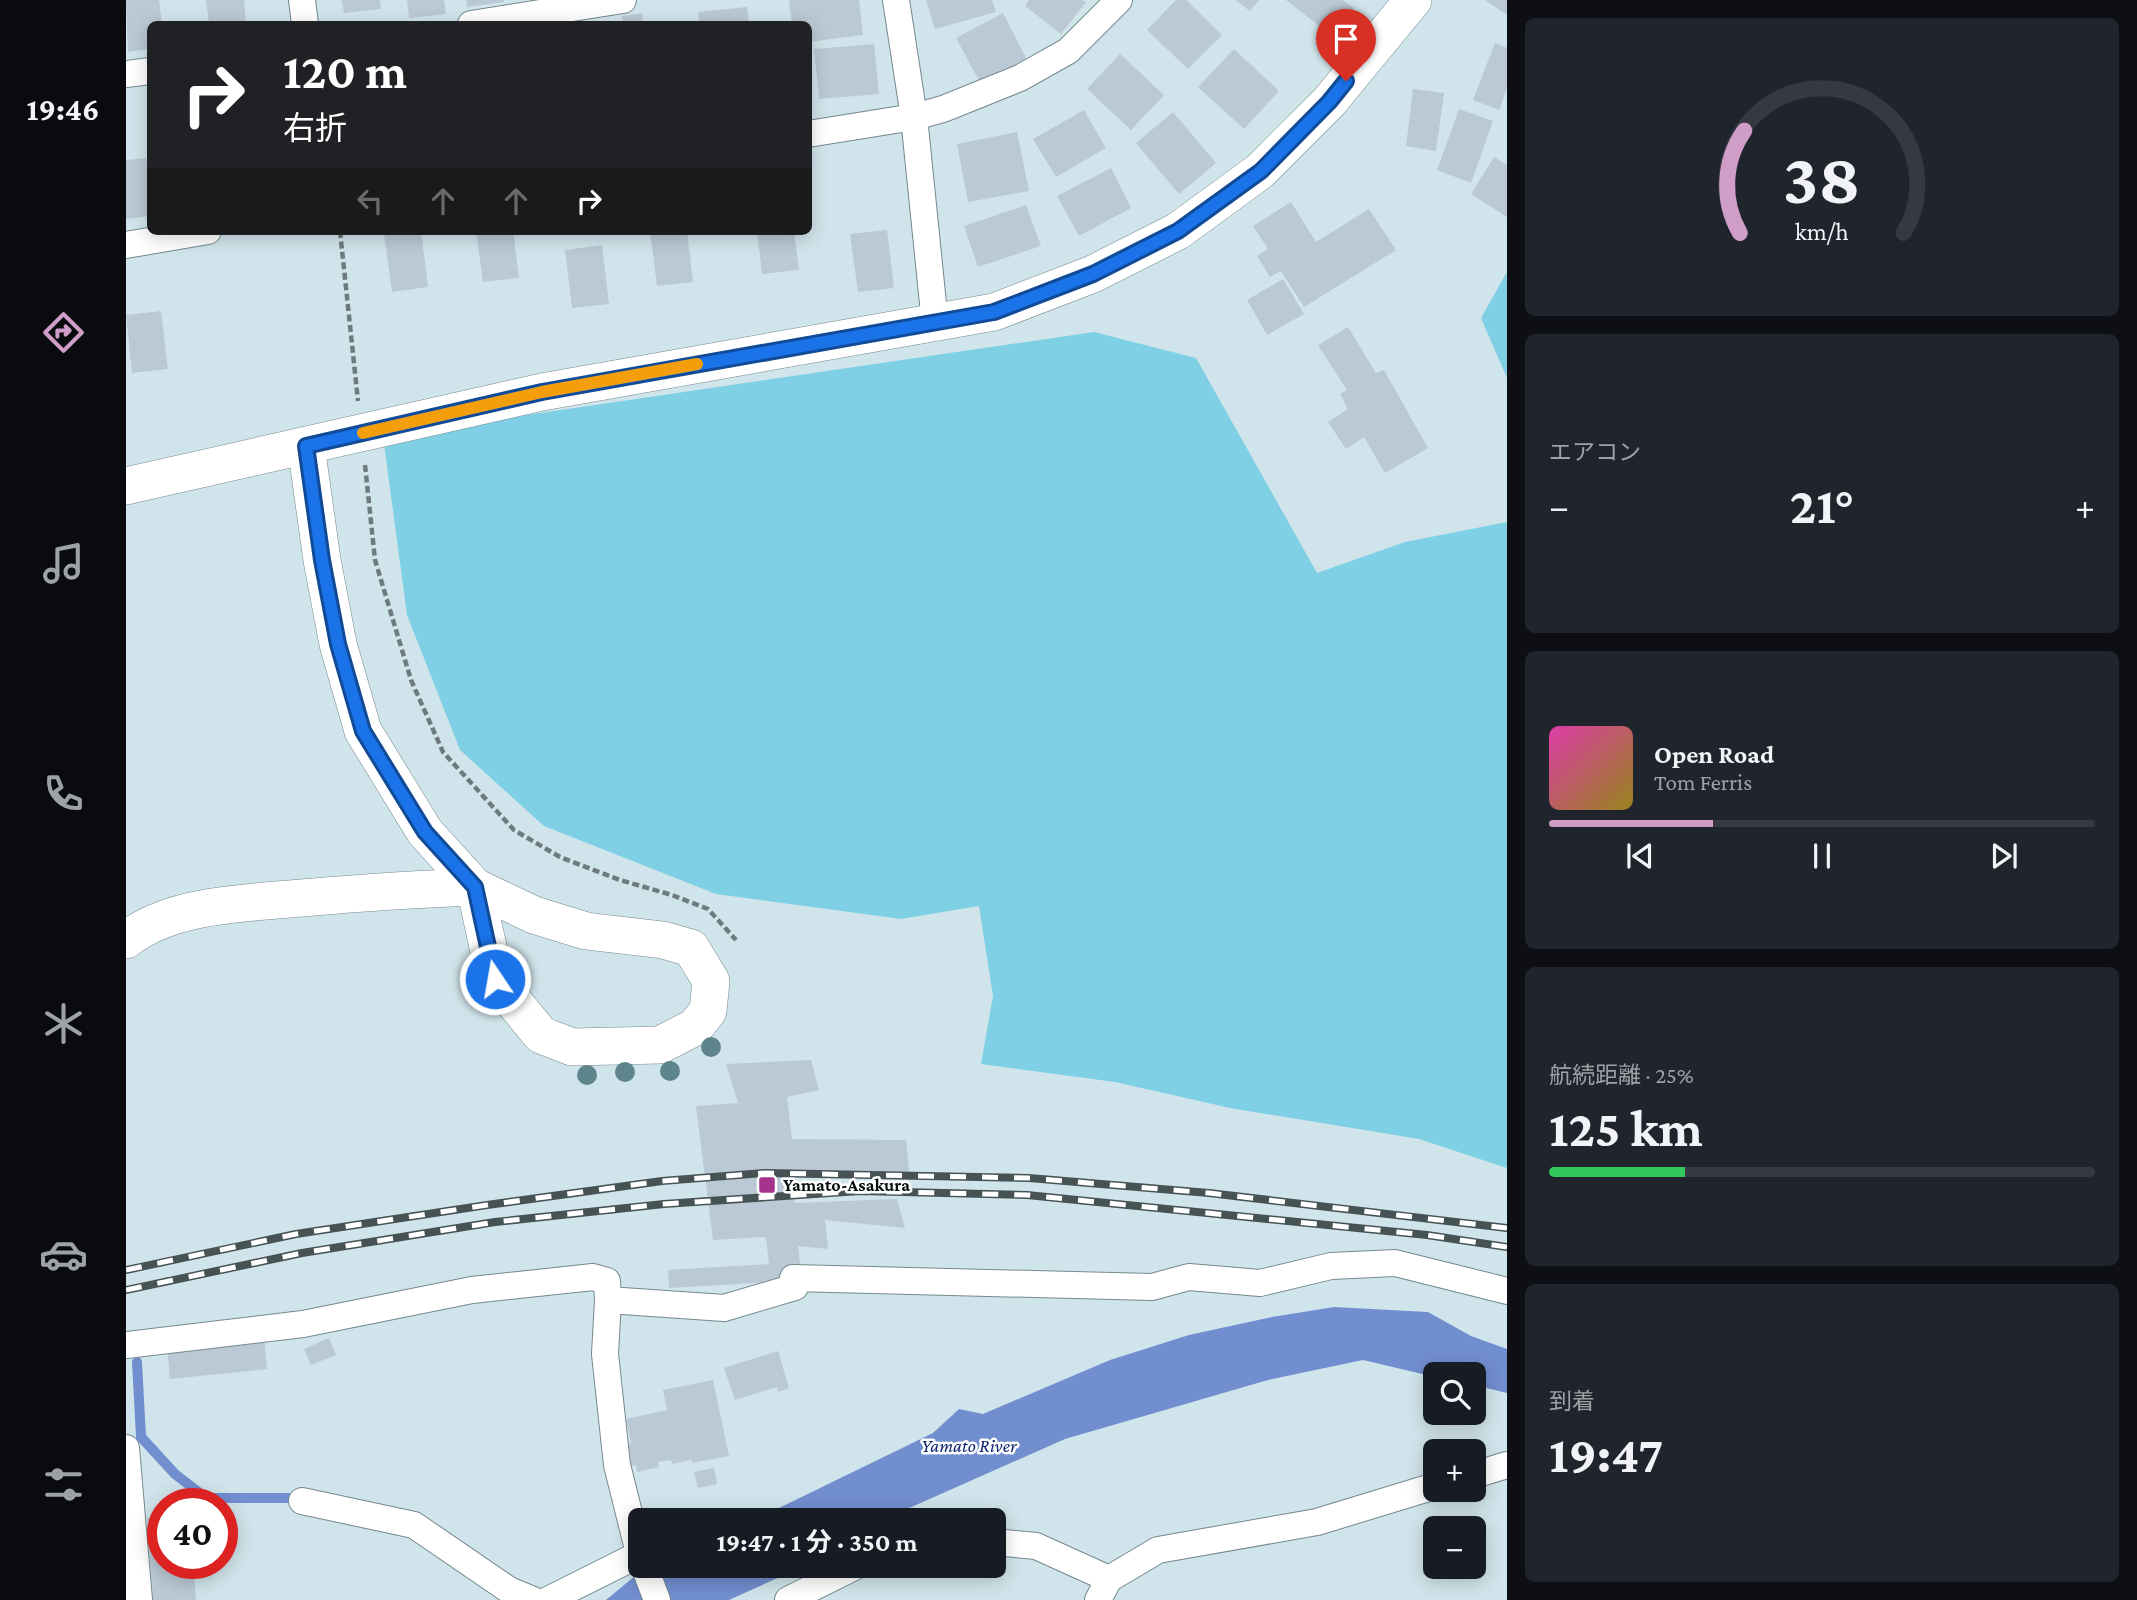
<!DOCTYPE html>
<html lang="ja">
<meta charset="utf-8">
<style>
body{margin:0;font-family:"Crimson Pro","Noto Sans JP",serif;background:#20242c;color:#f1f3f6;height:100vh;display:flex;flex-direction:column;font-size:26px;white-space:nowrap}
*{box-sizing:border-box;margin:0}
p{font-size:23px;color:#9ea1a6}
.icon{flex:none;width:38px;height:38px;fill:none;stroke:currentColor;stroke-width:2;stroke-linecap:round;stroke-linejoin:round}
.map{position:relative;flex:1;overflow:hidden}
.panel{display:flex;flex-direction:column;gap:18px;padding:18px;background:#0d0f14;width:630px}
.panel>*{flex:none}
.hud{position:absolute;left:21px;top:21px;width:665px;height:214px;border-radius:10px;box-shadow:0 4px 18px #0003;background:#202124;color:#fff;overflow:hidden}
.controls{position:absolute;left:1297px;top:1362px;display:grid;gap:14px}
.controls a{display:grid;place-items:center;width:63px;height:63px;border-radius:10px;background:#171b24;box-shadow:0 4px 18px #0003;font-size:35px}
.speed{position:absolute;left:21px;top:1488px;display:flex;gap:14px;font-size:35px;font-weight:700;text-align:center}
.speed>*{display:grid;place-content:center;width:91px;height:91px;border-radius:50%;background:#171b24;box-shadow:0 4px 18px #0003;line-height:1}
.speed .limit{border:10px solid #d22;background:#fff;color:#111}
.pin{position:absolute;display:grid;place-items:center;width:60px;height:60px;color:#fff;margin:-72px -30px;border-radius:50% 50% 50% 0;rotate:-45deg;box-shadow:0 0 7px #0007}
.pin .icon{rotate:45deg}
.me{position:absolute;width:77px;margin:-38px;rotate:348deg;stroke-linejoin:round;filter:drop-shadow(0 0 5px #0008)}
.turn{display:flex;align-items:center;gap:24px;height:147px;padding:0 21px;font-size:32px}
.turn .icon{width:91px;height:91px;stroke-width:2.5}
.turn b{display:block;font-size:49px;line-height:60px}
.lanes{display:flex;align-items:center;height:66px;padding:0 21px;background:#0003;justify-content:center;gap:35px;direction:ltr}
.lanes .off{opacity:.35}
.big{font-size:52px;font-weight:700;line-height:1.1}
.panel .tile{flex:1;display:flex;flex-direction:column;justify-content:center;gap:10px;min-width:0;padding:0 24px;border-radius:10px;background:#20242c}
.panel .dial{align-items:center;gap:0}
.dial svg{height:182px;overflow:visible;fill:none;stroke:#363941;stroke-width:7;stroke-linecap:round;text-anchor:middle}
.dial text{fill:#f1f3f6;stroke:none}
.song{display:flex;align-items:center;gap:21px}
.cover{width:84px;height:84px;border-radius:10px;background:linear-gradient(135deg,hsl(320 70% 55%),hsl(50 70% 35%))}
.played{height:7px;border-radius:4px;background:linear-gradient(90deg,#cf9dc7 30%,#363941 30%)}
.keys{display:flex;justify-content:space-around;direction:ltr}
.heat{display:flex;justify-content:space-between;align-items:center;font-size:38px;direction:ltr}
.charge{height:10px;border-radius:5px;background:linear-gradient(90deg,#34c759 25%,#363941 0)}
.trip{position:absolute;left:502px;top:1508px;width:378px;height:70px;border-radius:10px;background:#171b24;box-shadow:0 4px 18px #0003;font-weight:700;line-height:70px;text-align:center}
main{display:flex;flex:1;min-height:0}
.tabs{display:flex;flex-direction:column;width:126px;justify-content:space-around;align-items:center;background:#090b0e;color:#9ea1a6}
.tabs .icon{width:49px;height:49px}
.tabs .current{color:#cf9dc7}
.tabs b{font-size:32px;color:#f1f3f6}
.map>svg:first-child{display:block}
.green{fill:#7fcfe5}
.water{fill:#718ecf}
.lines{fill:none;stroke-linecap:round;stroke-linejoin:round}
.stream{stroke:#718ecf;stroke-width:10}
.building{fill:#bac9d5}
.street-casing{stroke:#75888e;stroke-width:28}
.secondary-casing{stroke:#75888e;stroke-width:38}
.path{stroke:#6d7b7f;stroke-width:4.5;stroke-dasharray:7 3.5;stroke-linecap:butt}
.street{stroke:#fff;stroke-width:26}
.secondary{stroke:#fff;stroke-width:37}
.rail-casing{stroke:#475255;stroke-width:8}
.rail{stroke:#fff;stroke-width:5;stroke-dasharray:16;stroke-linecap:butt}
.tree{fill:#5e848c}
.route-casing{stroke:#114b97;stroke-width:18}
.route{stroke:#1a73e8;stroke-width:12}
.slow{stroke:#f59e0b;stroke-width:12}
.poi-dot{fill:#a5338e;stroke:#fff;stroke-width:2.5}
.labels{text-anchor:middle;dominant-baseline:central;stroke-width:5;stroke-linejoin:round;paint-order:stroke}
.poi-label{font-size:18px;font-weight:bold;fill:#080f11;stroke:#fff;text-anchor:start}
.water-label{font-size:19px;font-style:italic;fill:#091f6a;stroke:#fff}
</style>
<main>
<nav class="tabs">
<b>19:46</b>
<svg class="icon current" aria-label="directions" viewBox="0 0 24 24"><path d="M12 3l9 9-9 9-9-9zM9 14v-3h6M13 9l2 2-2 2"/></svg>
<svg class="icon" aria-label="music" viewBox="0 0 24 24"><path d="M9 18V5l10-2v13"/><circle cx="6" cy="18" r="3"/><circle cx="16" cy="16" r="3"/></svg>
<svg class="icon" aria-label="phone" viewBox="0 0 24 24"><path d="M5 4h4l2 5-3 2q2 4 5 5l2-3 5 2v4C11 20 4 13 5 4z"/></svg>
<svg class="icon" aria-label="climate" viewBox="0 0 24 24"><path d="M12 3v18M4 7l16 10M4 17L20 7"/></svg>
<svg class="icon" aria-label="car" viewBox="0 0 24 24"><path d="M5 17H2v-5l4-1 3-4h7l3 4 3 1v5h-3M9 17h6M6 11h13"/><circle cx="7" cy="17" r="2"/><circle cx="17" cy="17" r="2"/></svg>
<svg class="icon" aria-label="filters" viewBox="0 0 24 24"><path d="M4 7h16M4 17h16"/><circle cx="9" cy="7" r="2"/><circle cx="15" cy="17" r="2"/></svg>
</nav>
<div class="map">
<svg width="1381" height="1600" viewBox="0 0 1381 1600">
<rect width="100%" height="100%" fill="#d0e5eb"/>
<g class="green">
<polygon points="1381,272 1381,378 1355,318"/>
<polygon points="968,332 1070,358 1191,573 1279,542 1381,522 1381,1168 1293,1139 1104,1108 989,1082 855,1064 867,996 853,906 775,919 590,894 418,826 334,750 281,615 257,436"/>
</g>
<g class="water">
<polygon points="1208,1307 1302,1312 1345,1336 1381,1349 1381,1393 1348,1385 1348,1374 1309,1374 1309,1377 1237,1360 1142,1380 939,1439 754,1521 626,1521 807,1433 833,1409 857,1414 984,1360 1063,1335 1146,1317"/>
<polygon points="530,1566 668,1566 654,1577 603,1600 480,1600 509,1576"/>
</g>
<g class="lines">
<polyline class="stream" points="11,1362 15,1437 49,1474 80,1498 165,1498"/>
</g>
<g class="building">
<polygon points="0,0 33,0 36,24 24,24 24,49 2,52"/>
<polygon points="80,0 118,0 120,24 83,24"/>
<polygon points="216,0 254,0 255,9 218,13"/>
<polygon points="281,0 318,0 320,14 283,18"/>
<polygon points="340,0 378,0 378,2 341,7"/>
<polygon points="663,0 733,0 737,35 682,42 682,24 666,24"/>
<polygon points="800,0 866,0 870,12 809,29"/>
<polygon points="903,0 956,0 960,2 935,34 899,6"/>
<polygon points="1050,0 1060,0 1096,35 1062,69 1021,30"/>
<polygon points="1109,0 1133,0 1124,11"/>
<polygon points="1160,0 1217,0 1228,8 1206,36"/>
<polygon points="1359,0 1381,0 1381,15"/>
<polygon points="621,7 623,24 573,24 572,12"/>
<polygon points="516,13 517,24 497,24 496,16"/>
<polygon points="877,13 903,64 857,88 830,38"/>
<polygon points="1369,43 1381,48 1381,88 1373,110 1347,100"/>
<polygon points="748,44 753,94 693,99 688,49"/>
<polygon points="1108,49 1153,91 1118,129 1072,87"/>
<polygon points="994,54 1038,95 1005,130 961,89"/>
<polygon points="1287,89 1318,93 1310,151 1280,146"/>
<polygon points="1333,109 1367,121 1345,183 1311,170"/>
<polygon points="958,110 980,148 930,177 907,139"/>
<polygon points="1047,112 1090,163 1053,194 1010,143"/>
<polygon points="891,132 903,191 842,202 831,144"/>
<polygon points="1368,157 1381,165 1381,217 1345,194"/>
<polygon points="20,158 24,190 24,216 0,219 0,160"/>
<polygon points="985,168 1005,208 953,236 931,196"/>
<polygon points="1165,202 1190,242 1243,209 1270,250 1178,307 1155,271 1144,277 1131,256 1142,249 1127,226"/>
<polygon points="900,205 915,246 852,267 838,226"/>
<polygon points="761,230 768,288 732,292 724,234"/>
<polygon points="281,231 295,231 302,287 266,292 258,234"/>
<polygon points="350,231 387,231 393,278 357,282"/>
<polygon points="524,231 561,231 567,282 531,286"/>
<polygon points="631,231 668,231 673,270 636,274"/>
<polygon points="476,245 483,304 446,308 439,250"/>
<polygon points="1157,279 1178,314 1141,335 1121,300"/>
<polygon points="35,311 42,369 6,373 0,315"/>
<polygon points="1222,327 1250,373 1258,370 1302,448 1259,473 1238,437 1220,449 1202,422 1222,409 1214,394 1221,390 1192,345"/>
<polygon points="685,1060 693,1090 661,1097 666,1139 780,1140 784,1179 668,1171 668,1203 771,1199 779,1228 699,1220 702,1249 672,1246 675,1272 662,1281 543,1288 542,1270 643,1264 640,1237 587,1240 570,1106 612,1103 600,1064"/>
<polygon points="138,1337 141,1369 44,1379 41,1347"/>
<polygon points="203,1338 210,1355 185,1365 178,1349"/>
<polygon points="652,1351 663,1388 652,1392 651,1387 609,1400 598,1368"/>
<polygon points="587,1380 603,1456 566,1463 566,1460 546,1464 545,1460 532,1462 533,1467 511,1472 510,1465 505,1466 500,1444 505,1443 500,1419 541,1410 537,1390"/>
<polygon points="588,1468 591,1484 572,1488 568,1472"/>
<polygon points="37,1517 37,1563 67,1563 70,1600 27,1600 21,1518"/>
</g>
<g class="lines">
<g class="street-casing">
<g id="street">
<polyline points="176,0 179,24"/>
<polyline points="770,0 788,117 809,323"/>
<polyline points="345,24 497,0"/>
<polyline points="0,74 24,71"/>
<polyline points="682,134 788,117 817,109 894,78 942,51 993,0"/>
<polyline points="0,245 82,231"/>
<polyline points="482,1300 598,1308 669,1287 667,1278 1026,1287 1063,1277 1134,1283 1205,1266 1269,1263 1381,1291"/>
<polyline points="0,1345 177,1324 346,1290 467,1277 481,1281 482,1300 479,1354 491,1465 514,1557"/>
<polyline points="0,1448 13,1600"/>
<polyline points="1348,1475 1381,1465"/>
<polyline points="176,1501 288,1525 383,1590 407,1600"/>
<polyline points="868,1542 910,1546 983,1579"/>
<polyline points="518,1566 531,1600"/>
<polyline points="422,1600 514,1554"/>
<polyline points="662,1600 730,1566"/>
<polyline points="972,1600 983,1579 1032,1550 1191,1522 1309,1486"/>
</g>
</g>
<g class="secondary-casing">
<g id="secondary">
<polyline points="180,446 196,560 212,644 237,731 299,832 349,887 408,915 460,931 537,940 565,948 585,981 582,1011 569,1027 534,1045 446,1047 415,1035 369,979 349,887"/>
<polyline points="0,486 416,392 868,312 967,274 1052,231 1134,171 1203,102 1287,0"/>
<path d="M0 940C45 904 120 903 176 898 234 893 291 889 349 887"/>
</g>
</g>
<g class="path">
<polyline points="214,231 232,401"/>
<polyline points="239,465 249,560 285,680 317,752 388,830 434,857 494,880 546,895 582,909 610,940"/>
</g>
<use href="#street" class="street"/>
<use href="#secondary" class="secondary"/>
<g class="rail-casing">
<g id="rail">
<polyline points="0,1270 170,1234 361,1205 536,1181 639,1173 903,1178 1083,1193 1381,1228"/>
<polyline points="0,1290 176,1253 369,1222 538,1204 734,1191 901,1195 1301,1235 1381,1247"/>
</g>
</g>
<use href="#rail" class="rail"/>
</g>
<g class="tree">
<circle cx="585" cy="1047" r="10"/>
<circle cx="544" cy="1071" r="10"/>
<circle cx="499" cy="1072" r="10"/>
<circle cx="461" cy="1075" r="10"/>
</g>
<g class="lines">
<g class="route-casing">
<polyline id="route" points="369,979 349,887 299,832 237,731 212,644 196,560 180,446 416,392 868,312 967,274 1052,231 1135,171 1203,102 1220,81"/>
</g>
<use href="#route" class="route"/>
<polyline class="slow" points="237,433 416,392 571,364"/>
</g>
<rect class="poi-dot" x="632" y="1176" width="18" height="18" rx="3.5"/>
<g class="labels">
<g class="poi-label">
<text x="657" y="1185">Yamato-Asakura</text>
</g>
<g class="water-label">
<text x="843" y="1445">Yamato River</text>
</g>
</g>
</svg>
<div class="controls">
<a><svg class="icon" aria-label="search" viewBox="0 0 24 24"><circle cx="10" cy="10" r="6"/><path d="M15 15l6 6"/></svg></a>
<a>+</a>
<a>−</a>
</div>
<div class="speed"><div class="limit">40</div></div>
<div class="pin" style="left:1220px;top:81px;background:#d93025"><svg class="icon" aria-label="arrive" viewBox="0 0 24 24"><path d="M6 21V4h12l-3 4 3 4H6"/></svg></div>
<svg class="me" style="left:369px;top:979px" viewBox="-20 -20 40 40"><circle r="17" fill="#1a73e8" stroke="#fff" stroke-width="3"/><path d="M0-11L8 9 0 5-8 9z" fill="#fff"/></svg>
<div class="trip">19:47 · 1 分 · 350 m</div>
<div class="hud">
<div class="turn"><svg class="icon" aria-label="right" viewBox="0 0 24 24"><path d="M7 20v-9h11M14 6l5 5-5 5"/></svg><div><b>120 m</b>右折</div></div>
<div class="lanes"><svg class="icon off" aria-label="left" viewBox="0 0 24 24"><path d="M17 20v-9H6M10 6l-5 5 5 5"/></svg><svg class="icon off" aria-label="ahead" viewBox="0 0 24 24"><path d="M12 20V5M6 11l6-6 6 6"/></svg><svg class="icon off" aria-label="ahead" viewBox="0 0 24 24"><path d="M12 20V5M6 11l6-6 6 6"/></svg><svg class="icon" aria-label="right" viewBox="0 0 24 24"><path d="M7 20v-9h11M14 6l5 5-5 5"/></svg></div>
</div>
</div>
<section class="panel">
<div class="tile dial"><svg viewBox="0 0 100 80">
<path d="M14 69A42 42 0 1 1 86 69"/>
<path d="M14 69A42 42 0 0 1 16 24" stroke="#cf9dc7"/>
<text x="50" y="56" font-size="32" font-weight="700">38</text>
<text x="50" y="72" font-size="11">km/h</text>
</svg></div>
<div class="tile"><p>エアコン</p>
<div class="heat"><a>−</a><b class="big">21°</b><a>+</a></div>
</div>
<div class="tile">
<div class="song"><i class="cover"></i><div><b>Open Road</b><p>Tom Ferris</p></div></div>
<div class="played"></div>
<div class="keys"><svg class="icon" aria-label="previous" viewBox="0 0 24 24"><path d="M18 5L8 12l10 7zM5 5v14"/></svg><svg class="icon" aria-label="pause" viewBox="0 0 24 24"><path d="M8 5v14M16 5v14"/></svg><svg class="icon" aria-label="next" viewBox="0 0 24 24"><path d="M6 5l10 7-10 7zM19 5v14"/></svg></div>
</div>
<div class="tile"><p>航続距離 · 25%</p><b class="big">125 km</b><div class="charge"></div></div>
<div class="tile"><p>到着</p><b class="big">19:47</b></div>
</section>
</main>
